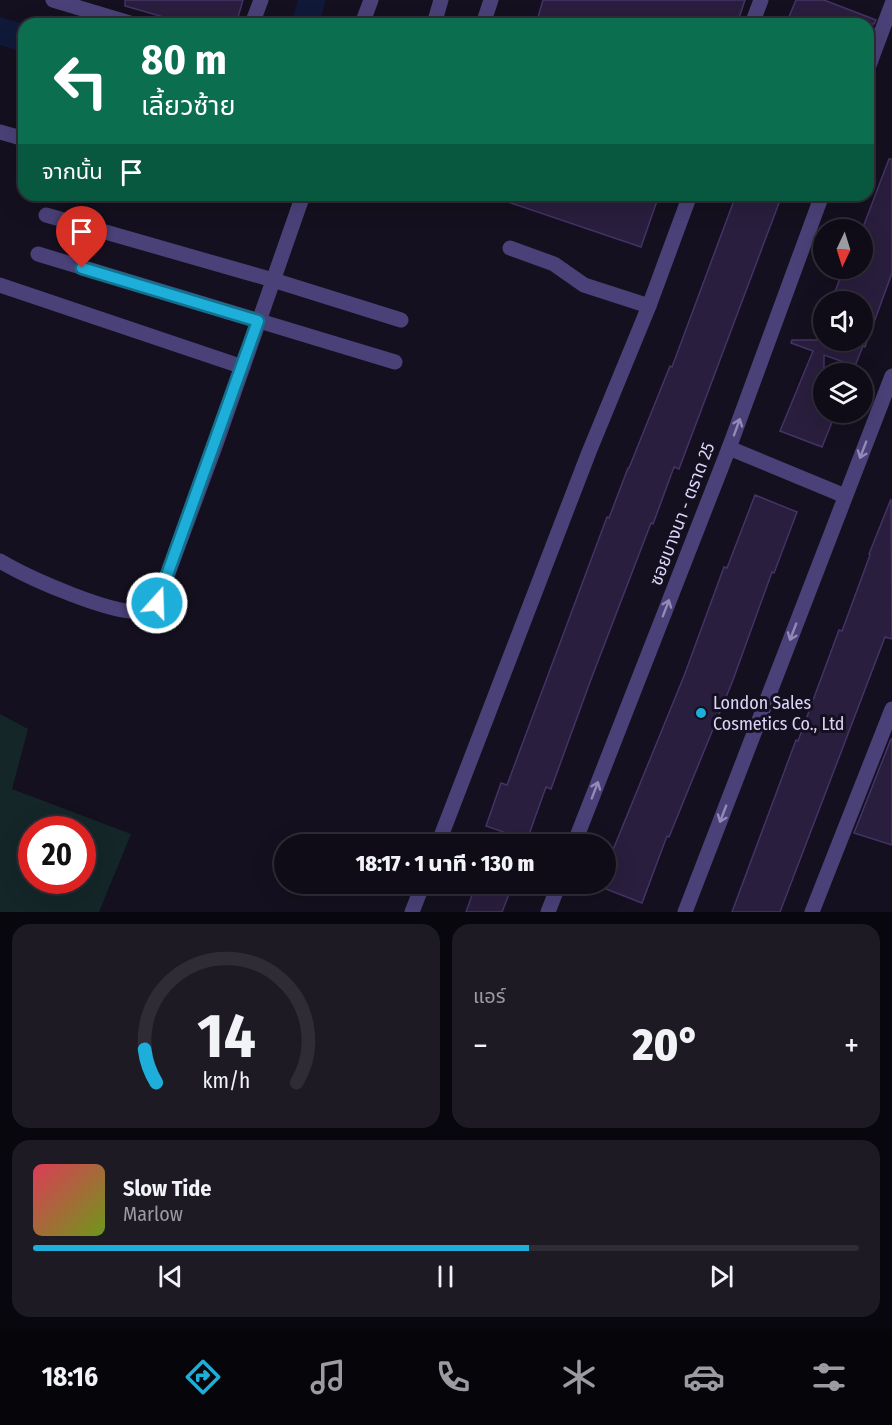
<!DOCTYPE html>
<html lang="th">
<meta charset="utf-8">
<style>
body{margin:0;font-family:"Fira Sans Condensed","Noto Sans Thai",sans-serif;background:#1d1a24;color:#f1f3f6;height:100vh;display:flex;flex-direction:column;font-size:22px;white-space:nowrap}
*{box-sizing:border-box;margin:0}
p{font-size:20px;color:#9b9ba1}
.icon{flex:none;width:33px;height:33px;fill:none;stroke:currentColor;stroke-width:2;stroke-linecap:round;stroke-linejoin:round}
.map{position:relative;height:912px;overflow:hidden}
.sheet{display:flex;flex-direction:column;gap:12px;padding:12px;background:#08070d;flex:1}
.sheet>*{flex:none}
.banner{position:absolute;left:18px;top:18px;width:856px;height:183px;border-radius:18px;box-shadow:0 6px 24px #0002,0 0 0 2px #2f2c36;background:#0b6e4f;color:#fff;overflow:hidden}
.needle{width:39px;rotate:184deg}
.fabs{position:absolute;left:813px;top:219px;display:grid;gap:12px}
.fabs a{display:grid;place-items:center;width:60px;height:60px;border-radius:50%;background:#0f0c17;box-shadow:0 6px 24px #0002,0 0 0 2px #2f2c36;font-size:30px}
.speed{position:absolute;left:18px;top:816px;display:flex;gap:12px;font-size:30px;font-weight:700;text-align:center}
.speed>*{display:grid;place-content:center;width:78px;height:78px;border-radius:50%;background:#0f0c17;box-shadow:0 6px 24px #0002,0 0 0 2px #2f2c36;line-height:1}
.speed .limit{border:9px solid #d22;background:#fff;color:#111}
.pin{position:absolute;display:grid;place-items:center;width:51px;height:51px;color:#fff;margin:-62px -26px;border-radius:50% 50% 50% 0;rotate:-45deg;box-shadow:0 0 6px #0007}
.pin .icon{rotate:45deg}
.me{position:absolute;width:66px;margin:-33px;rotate:20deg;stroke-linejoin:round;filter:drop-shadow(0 0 4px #0008)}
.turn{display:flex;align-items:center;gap:21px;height:126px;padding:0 24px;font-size:27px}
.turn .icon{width:78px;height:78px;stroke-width:2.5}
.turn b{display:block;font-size:42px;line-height:51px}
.then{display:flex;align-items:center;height:57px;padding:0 24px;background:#0003;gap:12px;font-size:22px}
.big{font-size:45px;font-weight:800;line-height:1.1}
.sheet .tile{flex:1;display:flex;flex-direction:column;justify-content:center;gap:9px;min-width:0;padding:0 21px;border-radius:18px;background:#1d1a24}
.sheet .dial{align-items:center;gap:0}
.dial svg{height:156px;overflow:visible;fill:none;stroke:#2f2c36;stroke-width:7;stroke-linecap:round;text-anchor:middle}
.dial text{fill:#f1f3f6;stroke:none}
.song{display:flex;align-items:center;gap:18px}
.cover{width:72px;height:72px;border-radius:9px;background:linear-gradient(135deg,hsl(350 70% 55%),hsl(80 70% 35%))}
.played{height:6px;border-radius:3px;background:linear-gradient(90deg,#1eaeda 60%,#2f2c36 60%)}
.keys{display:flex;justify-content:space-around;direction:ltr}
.heat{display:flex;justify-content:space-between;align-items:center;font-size:33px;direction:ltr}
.sheet .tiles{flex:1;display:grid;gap:12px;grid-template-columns:1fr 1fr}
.tile:last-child{grid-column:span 2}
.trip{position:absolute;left:274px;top:834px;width:342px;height:60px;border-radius:30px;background:#0f0c17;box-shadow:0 6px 24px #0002,0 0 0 2px #2f2c36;font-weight:800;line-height:60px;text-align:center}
.tab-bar{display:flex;height:96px;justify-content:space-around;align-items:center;background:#060509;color:#9b9ba1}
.tab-bar .icon{width:42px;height:42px}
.tab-bar .selected{color:#1eaeda}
.tab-bar b{font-size:27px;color:#f1f3f6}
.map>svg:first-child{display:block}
.green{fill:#142628;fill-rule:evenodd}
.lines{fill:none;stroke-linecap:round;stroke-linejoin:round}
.canal{stroke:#101938;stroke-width:27}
.building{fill:#291e3d;stroke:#436;stroke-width:1.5}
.minor{stroke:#4a4178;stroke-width:15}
.oneway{stroke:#948ab8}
.route-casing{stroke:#14718e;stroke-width:15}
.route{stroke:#1eaeda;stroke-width:10}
.poi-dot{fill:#1eaeda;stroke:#14101f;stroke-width:2}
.labels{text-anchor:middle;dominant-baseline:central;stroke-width:6;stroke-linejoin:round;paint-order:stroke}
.street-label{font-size:18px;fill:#ddd4f9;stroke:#14101f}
.poi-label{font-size:18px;fill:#ddd4f9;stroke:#14101f;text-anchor:start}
</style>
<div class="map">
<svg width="892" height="912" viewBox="0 0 892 912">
<rect width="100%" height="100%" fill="#14101f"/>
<path class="green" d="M0 714 28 729 12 789 131 834 99 912H0ZM32 830H82V880H32Z"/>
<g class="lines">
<g class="canal">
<polyline points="305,24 312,0"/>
<polyline points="0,31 24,38"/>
</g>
</g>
<g class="building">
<polygon points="125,0 243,0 236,24 188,24 125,6"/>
<polygon points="543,0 745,0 737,24 536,24"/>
<polygon points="796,0 824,0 876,20 874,24 786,24"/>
<polygon points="889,159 892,159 892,273 865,347 863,346 855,366 824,355 824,412 836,412 822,447 780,431 813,351 791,343 792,340 817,340 821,329 824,329 824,340 862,340 862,302 831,302 844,268 863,268 862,230"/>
<polygon points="499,195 659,195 641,247 499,199"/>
<polygon points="736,195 782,195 679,469 674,467 653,524 651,523 590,682 551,789 546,787 527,840 486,826 501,783 507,785 607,517 609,518 628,468 629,468 670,366 672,367"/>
<polygon points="755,495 797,512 774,573 772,572 733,680 669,837 667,836 642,903 606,889 606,867 684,676 724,567 727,568"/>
<polygon points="891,499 892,639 885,637 780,912 732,912 796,740 798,741 839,630 842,631 870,555 869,554"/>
<polygon points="891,739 892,739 892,845 854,833"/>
<polygon points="476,884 513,884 502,912 466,912"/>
</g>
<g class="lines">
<g class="minor">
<polyline points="53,0 133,24"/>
<polyline points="252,24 261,0"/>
<polyline points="362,24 371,0"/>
<polyline points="434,24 441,0"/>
<polyline points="483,24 491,0"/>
<polyline points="752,24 761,0"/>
<polyline points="868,68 892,4"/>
<polyline points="0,132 21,138"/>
<polyline points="46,215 273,280 401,320"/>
<polyline points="510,248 554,264 584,285 649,306"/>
<polyline points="38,254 395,362"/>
<polyline points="0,285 243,367"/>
<polyline points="729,448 845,496"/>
<path d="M0 561C27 577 117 618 146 611 151 610 154 607 157 603L216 444 303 195"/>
<polyline points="438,844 589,452 649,306 690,195"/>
<polyline points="574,844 729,448 822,195"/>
<polyline points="412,912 423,884"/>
<polyline points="548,912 559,884"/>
<polyline points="685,912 892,376"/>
<polyline points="812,912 892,709"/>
</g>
</g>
<defs><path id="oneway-shaft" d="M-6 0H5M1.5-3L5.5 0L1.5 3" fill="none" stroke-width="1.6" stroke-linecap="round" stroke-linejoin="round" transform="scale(1.5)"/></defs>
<g class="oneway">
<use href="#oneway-shaft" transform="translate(737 427) rotate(-70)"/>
<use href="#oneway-shaft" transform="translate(863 450) rotate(111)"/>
<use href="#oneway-shaft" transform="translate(666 608) rotate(-69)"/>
<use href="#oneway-shaft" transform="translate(793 632) rotate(111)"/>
<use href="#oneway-shaft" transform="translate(595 790) rotate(-69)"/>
<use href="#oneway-shaft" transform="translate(723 814) rotate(111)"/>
</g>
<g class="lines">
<g class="route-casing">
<polyline id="route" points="82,268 258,321 157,603"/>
</g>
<use href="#route" class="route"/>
</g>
<circle class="poi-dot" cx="701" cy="713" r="6"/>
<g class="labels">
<g class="street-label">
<text transform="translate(682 514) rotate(-69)">ซอยบางนา - ตราด 25</text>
</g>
<g class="poi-label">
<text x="713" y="703">London Sales<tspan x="713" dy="21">Cosmetics Co., Ltd</tspan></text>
</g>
</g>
</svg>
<div class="fabs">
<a><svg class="needle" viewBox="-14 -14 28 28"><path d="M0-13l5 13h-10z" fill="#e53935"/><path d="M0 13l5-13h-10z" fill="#9b9ba1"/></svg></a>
<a><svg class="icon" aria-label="sound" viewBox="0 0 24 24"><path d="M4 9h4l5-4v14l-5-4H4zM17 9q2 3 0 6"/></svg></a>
<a><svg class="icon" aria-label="layers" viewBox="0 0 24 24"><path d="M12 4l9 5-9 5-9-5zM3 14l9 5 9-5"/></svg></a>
</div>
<div class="speed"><div class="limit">20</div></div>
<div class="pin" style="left:82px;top:268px;background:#d93025"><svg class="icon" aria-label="arrive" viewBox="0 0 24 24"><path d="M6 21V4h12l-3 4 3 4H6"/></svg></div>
<svg class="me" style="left:157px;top:603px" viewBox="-20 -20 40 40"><circle r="17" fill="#1eaeda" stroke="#fff" stroke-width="3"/><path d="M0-11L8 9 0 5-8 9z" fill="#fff"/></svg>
<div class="trip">18:17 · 1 นาที · 130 m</div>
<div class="banner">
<div class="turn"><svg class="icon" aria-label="left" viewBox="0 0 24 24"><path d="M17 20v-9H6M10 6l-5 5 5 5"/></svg><div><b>80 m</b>เลี้ยวซ้าย</div></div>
<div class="then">จากนั้น<svg class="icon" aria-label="arrive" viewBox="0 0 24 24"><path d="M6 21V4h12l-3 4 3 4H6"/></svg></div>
</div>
</div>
<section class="sheet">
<div class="tiles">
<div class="tile dial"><svg viewBox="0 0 100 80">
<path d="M14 69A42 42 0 1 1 86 69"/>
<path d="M14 69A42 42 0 0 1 8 52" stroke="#1eaeda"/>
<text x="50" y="56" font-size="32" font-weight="700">14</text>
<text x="50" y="72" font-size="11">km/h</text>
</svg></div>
<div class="tile"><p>แอร์</p>
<div class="heat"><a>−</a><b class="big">20°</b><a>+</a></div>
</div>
<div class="tile">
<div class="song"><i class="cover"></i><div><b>Slow Tide</b><p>Marlow</p></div></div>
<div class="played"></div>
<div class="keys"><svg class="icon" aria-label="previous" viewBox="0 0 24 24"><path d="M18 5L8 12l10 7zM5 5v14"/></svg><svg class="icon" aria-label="pause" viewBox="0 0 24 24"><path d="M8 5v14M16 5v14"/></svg><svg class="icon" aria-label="next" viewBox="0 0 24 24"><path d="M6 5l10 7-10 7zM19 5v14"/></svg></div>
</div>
</div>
</section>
<nav class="tab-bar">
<b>18:16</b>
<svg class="icon selected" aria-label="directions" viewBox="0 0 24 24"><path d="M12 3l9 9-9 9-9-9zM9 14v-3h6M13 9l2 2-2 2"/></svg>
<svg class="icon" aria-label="music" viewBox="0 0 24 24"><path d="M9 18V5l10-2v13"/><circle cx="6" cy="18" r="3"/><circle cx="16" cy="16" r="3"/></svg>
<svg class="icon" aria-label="phone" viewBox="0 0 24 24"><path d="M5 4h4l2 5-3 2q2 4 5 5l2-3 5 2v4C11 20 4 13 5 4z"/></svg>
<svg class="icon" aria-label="climate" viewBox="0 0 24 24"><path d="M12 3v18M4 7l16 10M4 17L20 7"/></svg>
<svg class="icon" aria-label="car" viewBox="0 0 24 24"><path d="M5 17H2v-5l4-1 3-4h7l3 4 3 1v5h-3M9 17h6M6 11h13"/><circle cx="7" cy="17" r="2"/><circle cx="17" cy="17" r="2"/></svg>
<svg class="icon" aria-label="filters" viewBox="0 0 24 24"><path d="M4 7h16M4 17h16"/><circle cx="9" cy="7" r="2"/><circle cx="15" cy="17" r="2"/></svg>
</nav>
